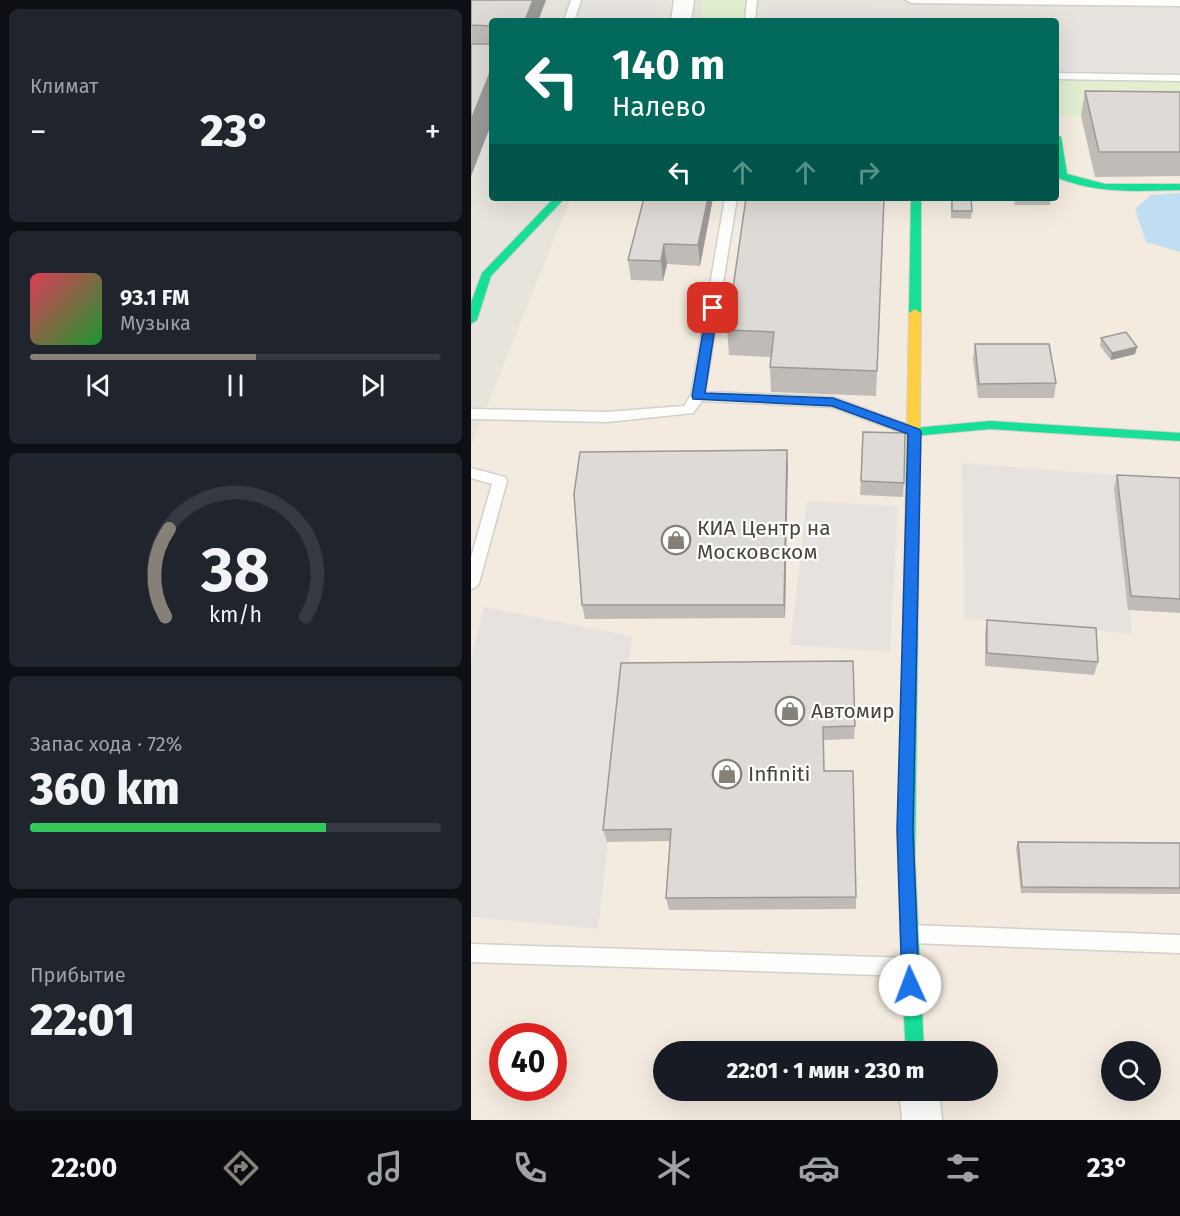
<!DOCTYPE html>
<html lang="ru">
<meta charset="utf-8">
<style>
body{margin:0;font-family:"Fira Sans",sans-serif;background:#20242c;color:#f1f3f6;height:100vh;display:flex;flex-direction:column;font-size:22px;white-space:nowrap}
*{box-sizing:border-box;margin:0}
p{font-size:20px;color:#9ea1a6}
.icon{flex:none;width:33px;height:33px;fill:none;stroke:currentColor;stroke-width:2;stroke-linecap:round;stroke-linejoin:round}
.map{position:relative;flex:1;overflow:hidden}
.side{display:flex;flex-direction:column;gap:9px;padding:9px;background:#0d0f14;width:471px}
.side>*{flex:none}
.banner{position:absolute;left:18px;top:18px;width:570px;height:183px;border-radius:6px;box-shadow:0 6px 24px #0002;background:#00695c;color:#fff;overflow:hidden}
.buttons{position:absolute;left:630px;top:1041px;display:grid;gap:12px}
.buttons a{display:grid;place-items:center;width:60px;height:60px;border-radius:50%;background:#171b24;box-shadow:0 6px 24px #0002;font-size:30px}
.speed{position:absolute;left:18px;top:1023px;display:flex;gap:12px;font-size:30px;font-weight:700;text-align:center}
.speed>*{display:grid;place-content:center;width:78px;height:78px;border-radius:50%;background:#171b24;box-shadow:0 6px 24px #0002;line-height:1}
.speed .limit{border:9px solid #d22;background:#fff;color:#111}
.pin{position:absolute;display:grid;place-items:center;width:51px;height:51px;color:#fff;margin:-26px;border-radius:12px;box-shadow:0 3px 9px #0006}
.me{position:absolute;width:66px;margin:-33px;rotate:358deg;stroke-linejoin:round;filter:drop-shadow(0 0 4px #0008)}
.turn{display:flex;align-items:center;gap:21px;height:126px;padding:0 24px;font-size:27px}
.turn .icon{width:78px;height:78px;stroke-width:2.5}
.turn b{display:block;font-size:42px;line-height:51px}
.lanes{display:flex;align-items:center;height:57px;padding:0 24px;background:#0003;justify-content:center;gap:30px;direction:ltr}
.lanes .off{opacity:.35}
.big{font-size:45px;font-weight:800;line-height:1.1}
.side .tile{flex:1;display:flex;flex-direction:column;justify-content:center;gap:9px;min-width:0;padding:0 21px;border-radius:9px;background:#20242c}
.side .dial{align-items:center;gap:0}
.dial svg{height:156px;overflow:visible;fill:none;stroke:#363941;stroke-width:7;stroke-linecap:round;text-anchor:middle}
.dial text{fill:#f1f3f6;stroke:none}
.song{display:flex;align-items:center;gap:18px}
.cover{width:72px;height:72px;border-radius:9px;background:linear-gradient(135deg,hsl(350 70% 55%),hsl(130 70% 35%))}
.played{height:6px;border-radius:3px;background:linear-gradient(90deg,#868178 55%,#363941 55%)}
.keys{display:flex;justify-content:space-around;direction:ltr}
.heat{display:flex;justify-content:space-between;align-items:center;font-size:33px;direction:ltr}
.charge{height:9px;border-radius:4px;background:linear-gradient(90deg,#34c759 72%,#363941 0)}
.trip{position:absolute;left:182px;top:1041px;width:345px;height:60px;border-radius:30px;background:#171b24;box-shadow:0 6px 24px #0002;font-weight:800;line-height:60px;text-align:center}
.dock{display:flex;height:96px;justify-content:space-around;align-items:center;background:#090b0e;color:#9ea1a6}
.dock .icon{width:42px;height:42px}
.dock .active{color:#868178}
.dock b{font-size:27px;color:#f1f3f6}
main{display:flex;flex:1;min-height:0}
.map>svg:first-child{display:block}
.residential{fill:#e7e4dc}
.commercial{fill:#f3ebdf;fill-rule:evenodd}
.green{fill:#e1eecf}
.parking{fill:#e6e3df}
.water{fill:#c0ddf1}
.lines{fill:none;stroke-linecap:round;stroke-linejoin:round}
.lane-casing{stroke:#d2d0cb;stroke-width:3}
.street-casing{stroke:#d2d0cb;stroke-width:3}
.fast-casing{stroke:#d3cfc5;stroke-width:2}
.slow-casing{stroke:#d3cfc5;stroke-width:2}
.lane{fill:#fdfdfc;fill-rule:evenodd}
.street{fill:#fdfdfc;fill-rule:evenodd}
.fast{fill:#16e098;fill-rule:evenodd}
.slow{fill:#ffcf43;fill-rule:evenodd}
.wall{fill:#bfbcb8}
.shaded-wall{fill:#9b9996}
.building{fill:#dedbd6;stroke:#9b9996;stroke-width:1.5}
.route{fill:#1a73e8;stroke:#114b97;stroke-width:1.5}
.labels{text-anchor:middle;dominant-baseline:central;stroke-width:4.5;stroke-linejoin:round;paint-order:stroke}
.poi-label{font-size:21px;fill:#4b4439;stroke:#fff;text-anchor:start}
</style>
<main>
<section class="side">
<div class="tile"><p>Климат</p>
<div class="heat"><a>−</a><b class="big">23°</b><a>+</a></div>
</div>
<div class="tile">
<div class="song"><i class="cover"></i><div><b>93.1 FM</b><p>Музыка</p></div></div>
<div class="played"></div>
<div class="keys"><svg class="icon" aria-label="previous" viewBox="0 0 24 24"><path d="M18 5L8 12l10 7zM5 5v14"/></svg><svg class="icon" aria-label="pause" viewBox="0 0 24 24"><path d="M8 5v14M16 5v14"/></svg><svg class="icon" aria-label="next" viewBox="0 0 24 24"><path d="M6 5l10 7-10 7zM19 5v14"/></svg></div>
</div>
<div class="tile dial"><svg viewBox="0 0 100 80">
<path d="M14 69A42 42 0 1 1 86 69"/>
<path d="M14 69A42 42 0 0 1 16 24" stroke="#868178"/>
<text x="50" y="56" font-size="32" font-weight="700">38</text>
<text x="50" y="72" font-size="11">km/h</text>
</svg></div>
<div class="tile"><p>Запас хода · 72%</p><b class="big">360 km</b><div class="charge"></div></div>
<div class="tile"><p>Прибытие</p><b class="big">22:01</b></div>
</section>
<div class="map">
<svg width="709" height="1120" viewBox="0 0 709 1120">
<rect width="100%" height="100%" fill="#f4f2ee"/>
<polygon class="residential" points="0,0 709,0 709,110 585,106 585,21 21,21 21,198 100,198 0,447"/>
<path class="commercial" d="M585 106 709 110V1120H0V447L100 198H585ZM32 1036H82V1088H32ZM192 1052H516V1090H192ZM640 1052H680V1090H640Z"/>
<g class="green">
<polygon points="231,0 279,0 277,21 229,21"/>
<polygon points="585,73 709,76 709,117 585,116"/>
</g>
<g class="parking">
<polygon points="107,0 188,0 186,21 101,21"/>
<polygon points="298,2 709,9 709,73 585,70 585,21 296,21"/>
<polygon points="491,463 646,475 661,634 493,619"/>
<polygon points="336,501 427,506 419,652 319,645"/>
<polygon points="13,607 161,636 127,929 0,917 0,659"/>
</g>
<polygon class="water" points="709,193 709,252 675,242 664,209 680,195"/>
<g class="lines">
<g class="lane-casing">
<g id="lane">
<polygon points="100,0 110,0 103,21 93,21"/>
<polygon points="276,0 286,0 284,21 274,21"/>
<polygon points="435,0 709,0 709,6 440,3"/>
<polygon points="585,73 709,75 709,81 585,79"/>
<polygon points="254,198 266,198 234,392 362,397 448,429 450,432 448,435 438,435 361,407 231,401 222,413 136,422 0,419 0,409 136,412 213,406 220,395"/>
<polygon points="0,468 34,477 36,481 8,583 5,587 0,589 0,557 21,484 0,478"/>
<polygon points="440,925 709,935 709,953 440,943 433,940 431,934 433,928"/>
<polygon points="0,944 438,958 445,961 447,967 445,973 438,976 0,962"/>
</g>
</g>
<g class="street-casing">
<g id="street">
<polygon points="203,0 223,0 220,21 200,21"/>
<polygon points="428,1090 468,1090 471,1120 431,1120"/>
</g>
</g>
<g class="fast-casing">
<g id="fast">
<path d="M585 134 590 137 596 174 634 184H709V190C667 191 627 194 587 178L585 170Z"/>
<polygon points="83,198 94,198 20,276 6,320 0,324 0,303 11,273"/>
<polygon points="440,198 450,198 450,313 444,317 438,313"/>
<polygon points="519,421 709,433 709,441 519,429 443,436 437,432 443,428"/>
<path d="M441 530 448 535 444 858 453 1052H435C424 879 430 707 434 535Z"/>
</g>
</g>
<g class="slow-casing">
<polygon id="slow" points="444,309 450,313 448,535 441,540 434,535 438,313"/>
</g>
<use href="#lane" class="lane"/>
<use href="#street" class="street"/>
<use href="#fast" class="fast"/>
<use href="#slow" class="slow"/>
</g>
<g class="wall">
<polygon points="0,0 75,0 67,21 21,21 21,122 0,176"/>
<polygon points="614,91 709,92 709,176 624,177 610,116"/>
<polygon points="173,198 242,198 229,266 196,264 192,281 160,280 157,260"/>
<polygon points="413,198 405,396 300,392 299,367 300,357 258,355 256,330"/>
<polygon points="480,198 500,198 501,211 500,219 480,218"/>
<polygon points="543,198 580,198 579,205 544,205"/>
<polygon points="630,338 666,347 664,354 640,360 629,346"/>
<polygon points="504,344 585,383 583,398 507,398 502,359"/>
<polygon points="392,432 433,483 432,497 389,495"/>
<polygon points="316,450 314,618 114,619 111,605"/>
<polygon points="646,475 709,478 709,613 657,610 643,489"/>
<polygon points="516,620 627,662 623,675 514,666 514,633"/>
<polygon points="150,663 384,726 383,739 353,740 353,771 385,897 385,909 198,910 195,898 199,841 136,842 132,830"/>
<polygon points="547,842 709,843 709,894 550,893 545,848"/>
</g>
<g class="shaded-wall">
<polygon points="62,0 75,0 67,21 54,21"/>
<polygon points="21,68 21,122 0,176 0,120"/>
<polygon points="237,198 242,198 229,266 227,245"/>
<polygon points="193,244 196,264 192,281 190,261"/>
<polygon points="666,347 664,354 640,360 641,353"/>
<polygon points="316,450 317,464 314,618 313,605"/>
</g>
<g class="building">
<polygon points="0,0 62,0 54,21 28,20 27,21 21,21 21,26 0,25"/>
<polygon points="0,44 21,44 21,68 0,120"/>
<polygon points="614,91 709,92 709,152 628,152"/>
<polygon points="173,198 237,198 227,245 193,244 190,261 157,260"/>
<polygon points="275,198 413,198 406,371 299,367 303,332 256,330"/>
<polygon points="481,198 500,198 501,211 481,211"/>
<polygon points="655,332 666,347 641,353 630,338"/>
<polygon points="504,344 578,344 585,383 508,384"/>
<polygon points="392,432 434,433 433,483 390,481"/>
<polygon points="316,450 313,605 111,605 103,494 109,452"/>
<polygon points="646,475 709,478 709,599 660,596"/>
<polygon points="516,620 625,628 627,662 516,653"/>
<polygon points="382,661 384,726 352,727 353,771 382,771 385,897 195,898 200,829 132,830 150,663"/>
<polygon points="547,842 709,843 709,888 551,887"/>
</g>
<polygon class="route" points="242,305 247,308 234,393 362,398 448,429 450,432 442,830 448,985 445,991 439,993 433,991 431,985 426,830 437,434 361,406 222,399 221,396 236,308"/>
<defs>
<g id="shop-ring" transform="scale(1.5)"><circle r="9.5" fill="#fff" stroke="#868178" stroke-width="1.5"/><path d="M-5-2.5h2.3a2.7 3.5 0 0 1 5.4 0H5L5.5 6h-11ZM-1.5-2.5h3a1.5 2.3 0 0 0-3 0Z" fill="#868178"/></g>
</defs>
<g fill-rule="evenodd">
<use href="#shop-ring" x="205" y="540"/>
<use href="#shop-ring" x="319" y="711"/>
<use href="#shop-ring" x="256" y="774"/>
</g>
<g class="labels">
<g class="poi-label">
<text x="226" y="528">КИА Центр на<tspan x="226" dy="24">Московском</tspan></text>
<text x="340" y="711">Автомир</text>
<text x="277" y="774">Infiniti</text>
</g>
</g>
</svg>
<div class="buttons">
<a><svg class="icon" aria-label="search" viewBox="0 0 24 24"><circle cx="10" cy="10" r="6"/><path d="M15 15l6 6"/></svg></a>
</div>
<div class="speed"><div class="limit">40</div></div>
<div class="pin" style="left:242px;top:308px;background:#d93025"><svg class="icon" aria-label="arrive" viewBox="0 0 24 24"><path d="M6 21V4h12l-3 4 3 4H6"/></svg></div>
<svg class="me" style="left:439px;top:985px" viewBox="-20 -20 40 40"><circle r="19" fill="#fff"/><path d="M0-13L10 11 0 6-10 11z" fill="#1a73e8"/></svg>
<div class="trip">22:01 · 1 мин · 230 m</div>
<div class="banner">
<div class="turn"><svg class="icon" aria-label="left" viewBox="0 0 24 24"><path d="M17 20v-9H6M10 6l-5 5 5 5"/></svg><div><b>140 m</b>Налево</div></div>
<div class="lanes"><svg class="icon" aria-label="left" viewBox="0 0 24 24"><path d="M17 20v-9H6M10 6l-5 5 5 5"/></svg><svg class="icon off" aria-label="ahead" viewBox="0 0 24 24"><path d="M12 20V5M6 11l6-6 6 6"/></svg><svg class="icon off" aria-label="ahead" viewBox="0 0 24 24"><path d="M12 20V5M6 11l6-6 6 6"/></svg><svg class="icon off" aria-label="right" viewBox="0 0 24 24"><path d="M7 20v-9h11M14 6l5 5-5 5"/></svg></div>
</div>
</div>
</main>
<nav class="dock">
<b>22:00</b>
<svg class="icon active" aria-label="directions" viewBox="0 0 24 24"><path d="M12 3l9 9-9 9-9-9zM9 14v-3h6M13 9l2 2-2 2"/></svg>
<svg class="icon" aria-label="music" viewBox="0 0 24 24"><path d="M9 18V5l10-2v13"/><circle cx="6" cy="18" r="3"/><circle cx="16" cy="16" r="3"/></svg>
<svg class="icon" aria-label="phone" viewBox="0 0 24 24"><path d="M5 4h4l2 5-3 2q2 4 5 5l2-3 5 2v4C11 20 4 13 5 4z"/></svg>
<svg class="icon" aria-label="climate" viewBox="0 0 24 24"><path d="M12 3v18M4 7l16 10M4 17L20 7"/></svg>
<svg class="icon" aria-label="car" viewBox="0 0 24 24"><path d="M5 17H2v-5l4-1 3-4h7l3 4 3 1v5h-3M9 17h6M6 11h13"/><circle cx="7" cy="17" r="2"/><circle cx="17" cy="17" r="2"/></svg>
<svg class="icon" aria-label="filters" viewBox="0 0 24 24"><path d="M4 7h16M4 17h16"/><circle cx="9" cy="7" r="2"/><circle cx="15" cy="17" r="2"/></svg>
<b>23°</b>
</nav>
